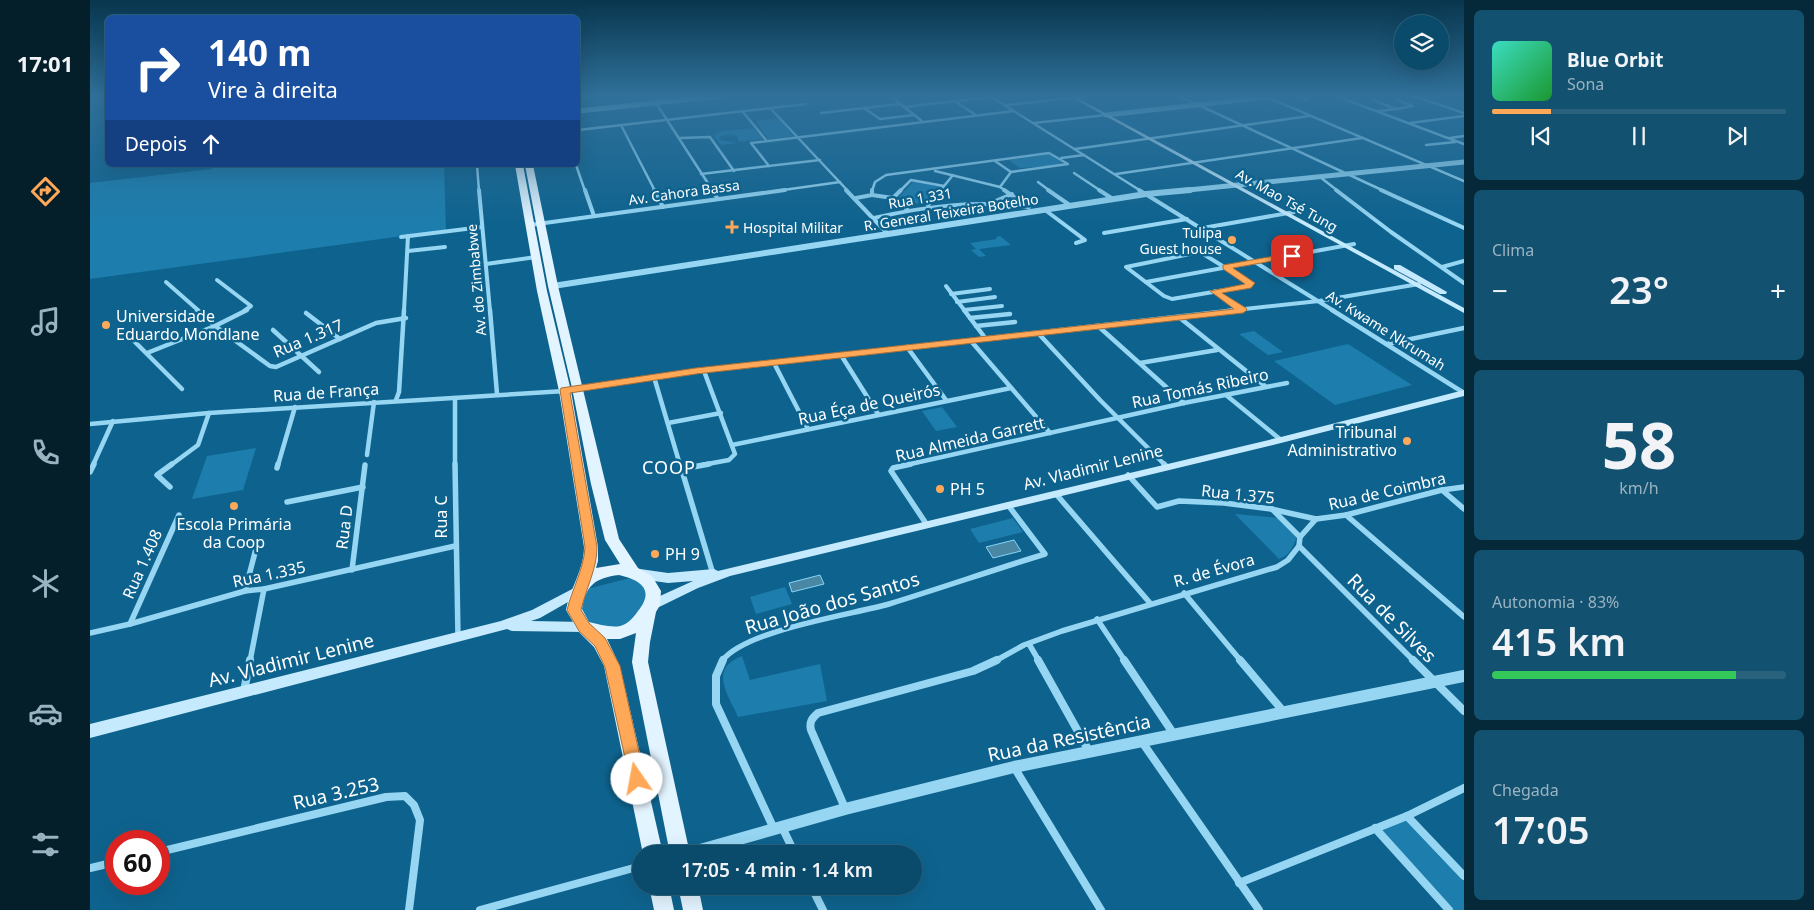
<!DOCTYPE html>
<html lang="pt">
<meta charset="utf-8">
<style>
body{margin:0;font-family:"Noto Sans",sans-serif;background:#135170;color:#f1f3f6;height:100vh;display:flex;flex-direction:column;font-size:19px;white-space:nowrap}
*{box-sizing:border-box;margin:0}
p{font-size:16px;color:#99b3c1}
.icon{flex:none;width:28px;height:28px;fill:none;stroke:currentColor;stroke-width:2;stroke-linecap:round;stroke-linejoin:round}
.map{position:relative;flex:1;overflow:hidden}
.drawer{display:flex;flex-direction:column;gap:10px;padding:10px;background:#06293a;width:350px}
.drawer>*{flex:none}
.top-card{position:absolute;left:15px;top:15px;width:475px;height:152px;border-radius:8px;box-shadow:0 5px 20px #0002,0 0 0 1px #2a627e;background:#1a4fa0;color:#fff;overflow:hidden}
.controls{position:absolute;left:1304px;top:15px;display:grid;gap:10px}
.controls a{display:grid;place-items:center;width:55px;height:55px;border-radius:50%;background:#0a4a6a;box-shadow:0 5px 20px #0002,0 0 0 1px #2a627e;font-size:25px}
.speed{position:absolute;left:15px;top:830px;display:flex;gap:10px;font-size:25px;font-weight:700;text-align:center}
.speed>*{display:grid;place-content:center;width:65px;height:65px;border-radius:50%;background:#0a4a6a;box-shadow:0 5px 20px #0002,0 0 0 1px #2a627e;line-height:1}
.speed .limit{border:8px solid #d22;background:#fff;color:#111}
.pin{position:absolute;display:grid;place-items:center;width:42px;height:42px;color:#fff;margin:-21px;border-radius:10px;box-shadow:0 2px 8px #0006}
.me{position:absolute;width:55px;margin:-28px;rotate:348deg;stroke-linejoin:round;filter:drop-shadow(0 0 4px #0008)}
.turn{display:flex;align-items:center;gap:18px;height:105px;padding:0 20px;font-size:22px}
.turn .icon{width:65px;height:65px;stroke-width:2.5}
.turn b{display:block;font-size:35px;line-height:42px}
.then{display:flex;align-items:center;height:48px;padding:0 20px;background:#0003;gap:10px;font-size:19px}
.big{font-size:38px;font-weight:600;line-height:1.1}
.drawer .widget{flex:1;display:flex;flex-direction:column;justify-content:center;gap:8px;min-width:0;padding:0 18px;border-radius:8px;background:#135170}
.drawer .dial{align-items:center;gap:0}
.dial b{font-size:65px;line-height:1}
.song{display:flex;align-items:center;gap:15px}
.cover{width:60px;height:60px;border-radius:8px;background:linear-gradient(135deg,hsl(170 70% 55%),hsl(130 70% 35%))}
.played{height:5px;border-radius:2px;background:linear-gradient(90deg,#ffa958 20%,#2a627e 20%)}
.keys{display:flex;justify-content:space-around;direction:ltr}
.heat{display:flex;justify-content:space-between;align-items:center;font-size:28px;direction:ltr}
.charge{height:8px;border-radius:4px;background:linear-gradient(90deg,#34c759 83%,#2a627e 0)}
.trip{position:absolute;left:542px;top:845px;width:290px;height:50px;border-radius:25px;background:#0a4a6a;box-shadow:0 5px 20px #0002,0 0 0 1px #2a627e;font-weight:600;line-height:50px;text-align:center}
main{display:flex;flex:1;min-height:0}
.tab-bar{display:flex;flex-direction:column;width:90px;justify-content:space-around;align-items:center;background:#041e2a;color:#99b3c1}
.tab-bar .icon{width:35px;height:35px}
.tab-bar .active{color:#ffa958}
.tab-bar b{font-size:22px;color:#f1f3f6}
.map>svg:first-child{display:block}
.green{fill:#1d7dac}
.water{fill:#4987a5;stroke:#87d5f7}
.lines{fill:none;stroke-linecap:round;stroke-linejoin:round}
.minor-far4{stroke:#96d6f3;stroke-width:2.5}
.minor-far3{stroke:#96d6f3;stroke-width:4}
.minor-far2{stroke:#96d6f3;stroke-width:4.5}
.minor-far1{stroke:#96d6f3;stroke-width:5.5}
.minor{stroke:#96d6f3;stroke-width:8}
.tertiary-far2{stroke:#96d6f3;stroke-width:5}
.tertiary-far1{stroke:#96d6f3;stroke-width:6}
.tertiary{stroke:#96d6f3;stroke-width:12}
.secondary{fill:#c5eafd;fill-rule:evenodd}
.primary{fill:#e2f4ff;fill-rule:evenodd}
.route{fill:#ffa958;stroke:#a66e39}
.poi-dot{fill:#ffa958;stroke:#0e638e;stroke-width:2}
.labels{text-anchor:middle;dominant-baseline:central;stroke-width:5;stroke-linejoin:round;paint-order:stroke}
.far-street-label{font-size:14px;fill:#fff;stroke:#0e638e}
.far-poi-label{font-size:14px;fill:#fff;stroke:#0e638e;text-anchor:start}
.poi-label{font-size:16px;fill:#fff;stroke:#0e638e;text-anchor:start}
.street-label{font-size:16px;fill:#fff;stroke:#0e638e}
.neighbourhood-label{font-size:18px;letter-spacing:1px;fill:#fff;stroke:#0e638e}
.near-street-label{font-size:19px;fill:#fff;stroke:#0e638e}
</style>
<main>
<nav class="tab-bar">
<b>17:01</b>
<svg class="icon active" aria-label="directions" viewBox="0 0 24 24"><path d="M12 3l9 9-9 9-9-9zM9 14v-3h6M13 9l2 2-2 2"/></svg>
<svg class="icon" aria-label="music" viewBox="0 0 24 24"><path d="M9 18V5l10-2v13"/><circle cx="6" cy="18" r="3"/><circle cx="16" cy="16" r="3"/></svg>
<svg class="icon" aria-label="phone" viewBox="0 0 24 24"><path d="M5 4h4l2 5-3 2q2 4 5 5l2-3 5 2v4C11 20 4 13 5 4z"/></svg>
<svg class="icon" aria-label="climate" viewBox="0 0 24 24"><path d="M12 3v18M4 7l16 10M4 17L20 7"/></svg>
<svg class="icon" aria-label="car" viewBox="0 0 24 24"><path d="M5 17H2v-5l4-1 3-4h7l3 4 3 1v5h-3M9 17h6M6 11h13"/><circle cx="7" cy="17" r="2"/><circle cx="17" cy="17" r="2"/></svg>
<svg class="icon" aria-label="filters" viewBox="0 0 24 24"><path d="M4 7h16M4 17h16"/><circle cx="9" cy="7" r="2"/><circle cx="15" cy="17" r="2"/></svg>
</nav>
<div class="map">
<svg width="1374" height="910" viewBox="0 0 1374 910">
<rect width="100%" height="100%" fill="#0e638e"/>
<g class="green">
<polygon points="688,118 703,136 678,139 666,121"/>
<polygon points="663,128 673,139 649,142 647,136 637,134 629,137 630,140 646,143 631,145 623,135 633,131"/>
<polygon points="962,154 974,165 930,168 919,160"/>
<polygon points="124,165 354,165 356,230 0,279 0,183 122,169"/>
<polygon points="824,181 851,186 835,205 807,199"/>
<polygon points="910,236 921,245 889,249 896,256 889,257 881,250 886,249 880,243 907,239 906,237"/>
<polygon points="1164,331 1193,352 1178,355 1149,334"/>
<polygon points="1258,344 1322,385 1245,405 1184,361"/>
<polygon points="852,407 867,427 846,431 832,411"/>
<polygon points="166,448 153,490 102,499 117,456"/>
<path d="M1145 514 1189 518 1207 537C1203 547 1200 555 1189 559Z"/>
<polygon points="923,518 933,532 889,543 880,529"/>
<polygon points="544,577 565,588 545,622 512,630 502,629 485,603 497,589"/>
<polygon points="695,587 702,604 666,614 660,597"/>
<path d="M652 656 660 680 730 664 737 701 648 717C638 694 618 669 652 656Z"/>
<polygon points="1317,816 1374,876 1374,910 1359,910 1285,828"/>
</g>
<g class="water">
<polygon points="924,540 931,551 903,558 896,547"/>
<polygon points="730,575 734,584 702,592 699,583"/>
</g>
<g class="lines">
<g class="minor-far4">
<polyline points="569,96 574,102"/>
<polyline points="800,96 832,121"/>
<polyline points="900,96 1051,191"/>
<polyline points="1089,96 1294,191"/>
<polyline points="1207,96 1218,100"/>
<polyline points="1246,96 1374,144"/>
<polyline points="1324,96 1374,113"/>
<polyline points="1177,97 1374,181"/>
<polyline points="1283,100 1306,109 1289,111"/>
<polyline points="866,102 886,115"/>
<polyline points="566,103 623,191"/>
<polyline points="916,105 1000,96"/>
<polyline points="814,107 902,97"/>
<polyline points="774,108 790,119 824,115"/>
<polyline points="681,109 758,191"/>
<polyline points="1306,109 1323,106 1307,100"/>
<polyline points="653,112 676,140"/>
<polyline points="731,113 809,104"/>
<polyline points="944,123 1016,115"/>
<polyline points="1320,123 1374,116"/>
<polyline points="531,125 565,191"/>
<polyline points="488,130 716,104"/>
<polyline points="590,138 620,137 644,171"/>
<polyline points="1360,138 1374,136"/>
<polyline points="1336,145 1365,142"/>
<polyline points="985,149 1219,116"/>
<polyline points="971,158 994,155"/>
<polyline points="387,165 389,191"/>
<polyline points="486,165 495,191"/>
<polyline points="679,166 661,143 924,111"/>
<polyline points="845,171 910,187"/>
<polyline points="984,173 1011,191"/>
<polyline points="611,174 730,160"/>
<polyline points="1026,174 1272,138"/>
<polyline points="1230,177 1248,191"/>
<polyline points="948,182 960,191"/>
<polyline points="686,191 750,182"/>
<polyline points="782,191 785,182 796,175 959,153 978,164 921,172 905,161"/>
<polyline points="810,191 821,180 854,186"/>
<polyline points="850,191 863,175"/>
<polyline points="916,191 910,187 921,172"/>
</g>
<g class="minor-far3">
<polyline points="389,190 400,311"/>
<polyline points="495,190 504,216"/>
<polyline points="564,190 573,207"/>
<polyline points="622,190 628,199"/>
<polyline points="756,190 798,234"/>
<polyline points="914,190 938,206"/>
<polyline points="958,190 981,206"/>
<polyline points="1009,190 1023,199"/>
<polyline points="1049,190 1244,311"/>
<polyline points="1246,190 1301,232 1374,283"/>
<polyline points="1291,190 1374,228"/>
<polyline points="782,195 803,198 818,210"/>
<polyline points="766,198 782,195 782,190"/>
<polyline points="803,198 811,190"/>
<polyline points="903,202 922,194"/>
<polyline points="838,205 851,190"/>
<polyline points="955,210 995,240 986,243"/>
<path d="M784 218C836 206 886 200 939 207"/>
<polyline points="440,225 695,190"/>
<polyline points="1113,228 1204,212"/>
<polyline points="1014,233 1097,219"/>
<polyline points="311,237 392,227"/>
<polyline points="318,251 355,247"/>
<polygon points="1110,252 1160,283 1158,286 1082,299 1074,296 1036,267"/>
<polyline points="396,264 446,257"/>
<polyline points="1352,267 1374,261"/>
<polyline points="127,280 161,306 154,311"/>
<polyline points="76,282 109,311"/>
<polyline points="1056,282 1264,244"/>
<polyline points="856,286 875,311"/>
<polyline points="1125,291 1153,310"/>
<polyline points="861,294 900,289"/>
<polyline points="867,302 905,297"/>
<polyline points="874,310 912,306"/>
<polyline points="314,311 318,236"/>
<polyline points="1136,311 1229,301 1329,284"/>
</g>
<g class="minor-far2">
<polyline points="107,310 125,326 157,310"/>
<polyline points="400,310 407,394"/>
<polyline points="874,310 896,339"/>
<polyline points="1242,310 1374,393"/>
<polyline points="216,313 250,339"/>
<polyline points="880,318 920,314"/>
<polyline points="1090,318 1175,386"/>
<polyline points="886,326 925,322"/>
<polyline points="1008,326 1094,403"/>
<polyline points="183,330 229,372"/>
<polyline points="948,333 1010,400 1075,465"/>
<polyline points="38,335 92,389"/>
<polyline points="881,341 960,433"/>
<polyline points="1297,344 1374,328"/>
<polyline points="817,347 856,400"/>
<polyline points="57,353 125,326 180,366 186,367 286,323 316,318"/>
<polyline points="751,355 788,414"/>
<polyline points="684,363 718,429"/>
<polyline points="1050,363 1127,350"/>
<polyline points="564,377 590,465"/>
<polyline points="1136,395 1191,440"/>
<polyline points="365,398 365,465"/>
<polyline points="306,400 309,392 314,310"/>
<polyline points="578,423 631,413"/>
<polyline points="0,424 119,413 475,391 606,371 1147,310"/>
<polyline points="642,445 921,388"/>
<polyline points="277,455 284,402"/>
<polyline points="3,465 23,421"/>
<polyline points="81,465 108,445 119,413"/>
<polyline points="188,465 205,407"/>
<polyline points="612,465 639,460 645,454 614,371"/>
<polyline points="816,465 1094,403 1197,383"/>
</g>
<g class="minor-far1">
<polyline points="365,464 368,637"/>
<polyline points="590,464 623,574"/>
<polyline points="821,464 803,468 801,471 837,525"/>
<polyline points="1074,464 1077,467"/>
<polyline points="187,468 188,464"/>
<polyline points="592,469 619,464"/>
<polyline points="0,472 4,464"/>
<polyline points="1038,475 1067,507 1089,501 1134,503 1181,509 1226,519 1256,515 1352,490 1374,487"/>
<polyline points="80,487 67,475 82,464"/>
<polyline points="1352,490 1374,509"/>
<polyline points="966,494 1060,603"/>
<polyline points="197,502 273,487"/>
<polyline points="1182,509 1210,537"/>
<polyline points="1256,515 1374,617"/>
<polyline points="1209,546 1324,661"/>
<polyline points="262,570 275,465"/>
<polyline points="155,591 168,541"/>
<polyline points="1094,593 1151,661"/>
<polyline points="1007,619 1035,661"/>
<polyline points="40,624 89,515"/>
<polyline points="0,633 40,624 155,591 174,589 365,546"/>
<polyline points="939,644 949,661"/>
<polyline points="160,661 174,589"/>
<path d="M632 661C655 630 760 615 799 604 851 588 903 570 955 554L918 505"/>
<polyline points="905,661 934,645 972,631 1187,567 1198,560 1209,546 1210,537 1226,519"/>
</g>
<g class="minor">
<polyline points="633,660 626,676 626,704 684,829"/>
<polyline points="948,660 999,751"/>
<polyline points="1034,660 1083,733"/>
<polyline points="1150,660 1193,711"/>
<polyline points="1323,660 1374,711"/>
<polyline points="154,691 160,660"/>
<polyline points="1052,742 1169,910"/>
<polyline points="924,767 1011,910"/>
<path d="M755 808 721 730C719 722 722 718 728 713L883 671 907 660"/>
<polyline points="1317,816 1374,876"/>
<polyline points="692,827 705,854"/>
<polyline points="1285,828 1359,910"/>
<polyline points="69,852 296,797 315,796 324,805 330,820 319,910"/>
<polyline points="0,868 26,862"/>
<polyline points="1149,883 1317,816 1374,788"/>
<polyline points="721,886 733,910"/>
<polyline points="390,910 551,866"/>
</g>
<g class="tertiary-far2">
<polyline points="488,111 632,96"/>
<polyline points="1016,115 1187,96"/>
<polyline points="1088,191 1374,162"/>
</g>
<polyline class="tertiary-far1" points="463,286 1056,194 1100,190"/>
<polyline class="tertiary" points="596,854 755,809 924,767 1374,676"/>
<g class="secondary">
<polygon points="979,96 984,96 1374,308 1374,313"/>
<polygon points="1304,265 1310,265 1357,292 1356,294 1350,294 1304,269"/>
<polygon points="1374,390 1374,396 1191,443 640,576 608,588 563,610 559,609 557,605 559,601 603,581 578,583 550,579 546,577 544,574 546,571 550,569 578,573 624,569 628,571 1191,437"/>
<polygon points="488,586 492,588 494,591 492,594 450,618 441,621 494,622 498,623 500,627 498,631 494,632 422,631 417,629 0,738 0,724 411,621 442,610"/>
</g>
<g class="primary">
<path d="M425 165H433L457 291 481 391 508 547V561L506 568 530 564 515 540 501 484 482 388 458 286 435 165H443L468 286 529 539 548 568 562 576 571 591 570 605 566 612 560 642 558 662 600 854H580L542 662 546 633 530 639H517L530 666 573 854H553L514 666 504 647 489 632 476 610C480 588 494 570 494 547L469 391 447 291ZM529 575C551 580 565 590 548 611 544 617 538 624 530 626 520 628 509 624 499 622L492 609C496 585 505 578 529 575Z"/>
<polygon points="559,886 579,886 584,910 564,910"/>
<polygon points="588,886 608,886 613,910 593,910"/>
</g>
</g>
<linearGradient id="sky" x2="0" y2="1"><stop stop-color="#08364e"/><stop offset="0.43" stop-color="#30719b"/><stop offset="1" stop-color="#30719b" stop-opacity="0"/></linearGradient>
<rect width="1374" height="223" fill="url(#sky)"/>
<path class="route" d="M1202 253 1205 254V257L1143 268 1165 283 1161 288 1132 293 1156 308 1157 310 1153 313 606 374 480 393 507 547C507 569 496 588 491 610L499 623 515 638 530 666 555 779 553 785 547 787 541 785 515 667 505 646 489 631 477 610C482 589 494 569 495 547L470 390 471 388 606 368 1144 309 1120 291 1155 284 1133 269V265Z"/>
<g class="poi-dot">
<path d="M639.5 219.5h5v5h5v5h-5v5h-5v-5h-5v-5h5z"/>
<circle cx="1142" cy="240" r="5"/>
<circle cx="16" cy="325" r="5"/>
<circle cx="1317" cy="441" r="5"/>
<circle cx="850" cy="489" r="5"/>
<circle cx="144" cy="506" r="5"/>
<circle cx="565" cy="554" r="5"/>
</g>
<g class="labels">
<g class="far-street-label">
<text transform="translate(594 192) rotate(-8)">Av. Cahora Bassa</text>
<text transform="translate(830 198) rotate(-10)">Rua 1.331</text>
<text transform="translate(1197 200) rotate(29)">Av. Mao Tsé Tung</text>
<text transform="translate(861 212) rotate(-9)">R. General Teixeira Botelho</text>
<text transform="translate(386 280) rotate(-95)">Av. do Zimbabwe</text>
<text transform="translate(1296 330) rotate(32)">Av. Kwame Nkrumah</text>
</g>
<g class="far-poi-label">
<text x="653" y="227">Hospital Militar</text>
<text x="1132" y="232" text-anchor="end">Tulipa<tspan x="1132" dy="16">Guest house</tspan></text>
</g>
<g class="poi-label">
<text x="26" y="316">Universidade<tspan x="26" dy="18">Eduardo Mondlane</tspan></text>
<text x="1307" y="432" text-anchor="end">Tribunal<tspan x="1307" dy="18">Administrativo</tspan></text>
<text x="860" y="489">PH 5</text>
<text x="144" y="524" text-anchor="middle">Escola Primária<tspan x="144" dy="18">da Coop</tspan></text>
<text x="575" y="554">PH 9</text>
</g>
<g class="street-label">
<text transform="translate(218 338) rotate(-23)">Rua 1.317</text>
<text transform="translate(1110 388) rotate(-12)">Rua Tomás Ribeiro</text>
<text transform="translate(236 392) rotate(-4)">Rua de França</text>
<text transform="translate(779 404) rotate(-12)">Rua Éça de Queirós</text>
<text transform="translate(880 439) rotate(-13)">Rua Almeida Garrett</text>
<text transform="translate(1003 467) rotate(-14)">Av. Vladimir Lenine</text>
<text transform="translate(1297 491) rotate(-13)">Rua de Coimbra</text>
<text transform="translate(1148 494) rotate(6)">Rua 1.375</text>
<text transform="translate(351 517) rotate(-90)">Rua C</text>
<text transform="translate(254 527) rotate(-83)">Rua D</text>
<text transform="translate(52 564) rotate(-66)">Rua 1.408</text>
<text transform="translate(1124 570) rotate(-16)">R. de Évora</text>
<text transform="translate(179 574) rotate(-12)">Rua 1.335</text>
</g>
<g class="neighbourhood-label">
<text x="579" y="467">COOP</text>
</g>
<g class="near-street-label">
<text transform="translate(742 603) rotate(-16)">Rua João dos Santos</text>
<text transform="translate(1302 618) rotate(45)">Rua de Silves</text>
<text transform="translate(201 660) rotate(-14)">Av. Vladimir Lenine</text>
<text transform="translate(979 738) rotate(-12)">Rua da Resistência</text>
<text transform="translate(246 793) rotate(-13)">Rua 3.253</text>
</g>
</g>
</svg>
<div class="controls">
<a><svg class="icon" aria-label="layers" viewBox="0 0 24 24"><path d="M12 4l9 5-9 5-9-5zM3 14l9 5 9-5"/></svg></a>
</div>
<div class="speed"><div class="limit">60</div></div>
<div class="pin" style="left:1202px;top:256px;background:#d93025"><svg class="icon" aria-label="arrive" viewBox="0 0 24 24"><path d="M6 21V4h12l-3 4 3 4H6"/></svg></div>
<svg class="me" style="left:547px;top:779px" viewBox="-20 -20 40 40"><circle r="19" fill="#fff"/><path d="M0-13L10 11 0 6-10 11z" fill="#ffa958"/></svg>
<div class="trip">17:05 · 4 min · 1.4 km</div>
<div class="top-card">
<div class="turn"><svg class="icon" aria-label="right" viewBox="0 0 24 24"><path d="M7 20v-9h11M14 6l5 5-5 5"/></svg><div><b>140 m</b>Vire à direita</div></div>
<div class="then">Depois<svg class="icon" aria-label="ahead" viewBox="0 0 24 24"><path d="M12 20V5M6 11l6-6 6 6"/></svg></div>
</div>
</div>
<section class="drawer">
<div class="widget">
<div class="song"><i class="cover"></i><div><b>Blue Orbit</b><p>Sona</p></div></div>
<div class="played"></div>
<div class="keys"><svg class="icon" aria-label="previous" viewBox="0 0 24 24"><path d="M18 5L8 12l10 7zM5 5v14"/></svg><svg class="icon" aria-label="pause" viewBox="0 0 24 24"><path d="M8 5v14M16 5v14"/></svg><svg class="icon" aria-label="next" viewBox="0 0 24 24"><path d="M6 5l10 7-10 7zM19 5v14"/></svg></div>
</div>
<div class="widget"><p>Clima</p>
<div class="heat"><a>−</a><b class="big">23°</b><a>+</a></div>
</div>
<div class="widget dial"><b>58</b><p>km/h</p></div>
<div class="widget"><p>Autonomia · 83%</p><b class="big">415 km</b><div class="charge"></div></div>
<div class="widget"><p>Chegada</p><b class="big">17:05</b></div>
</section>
</main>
